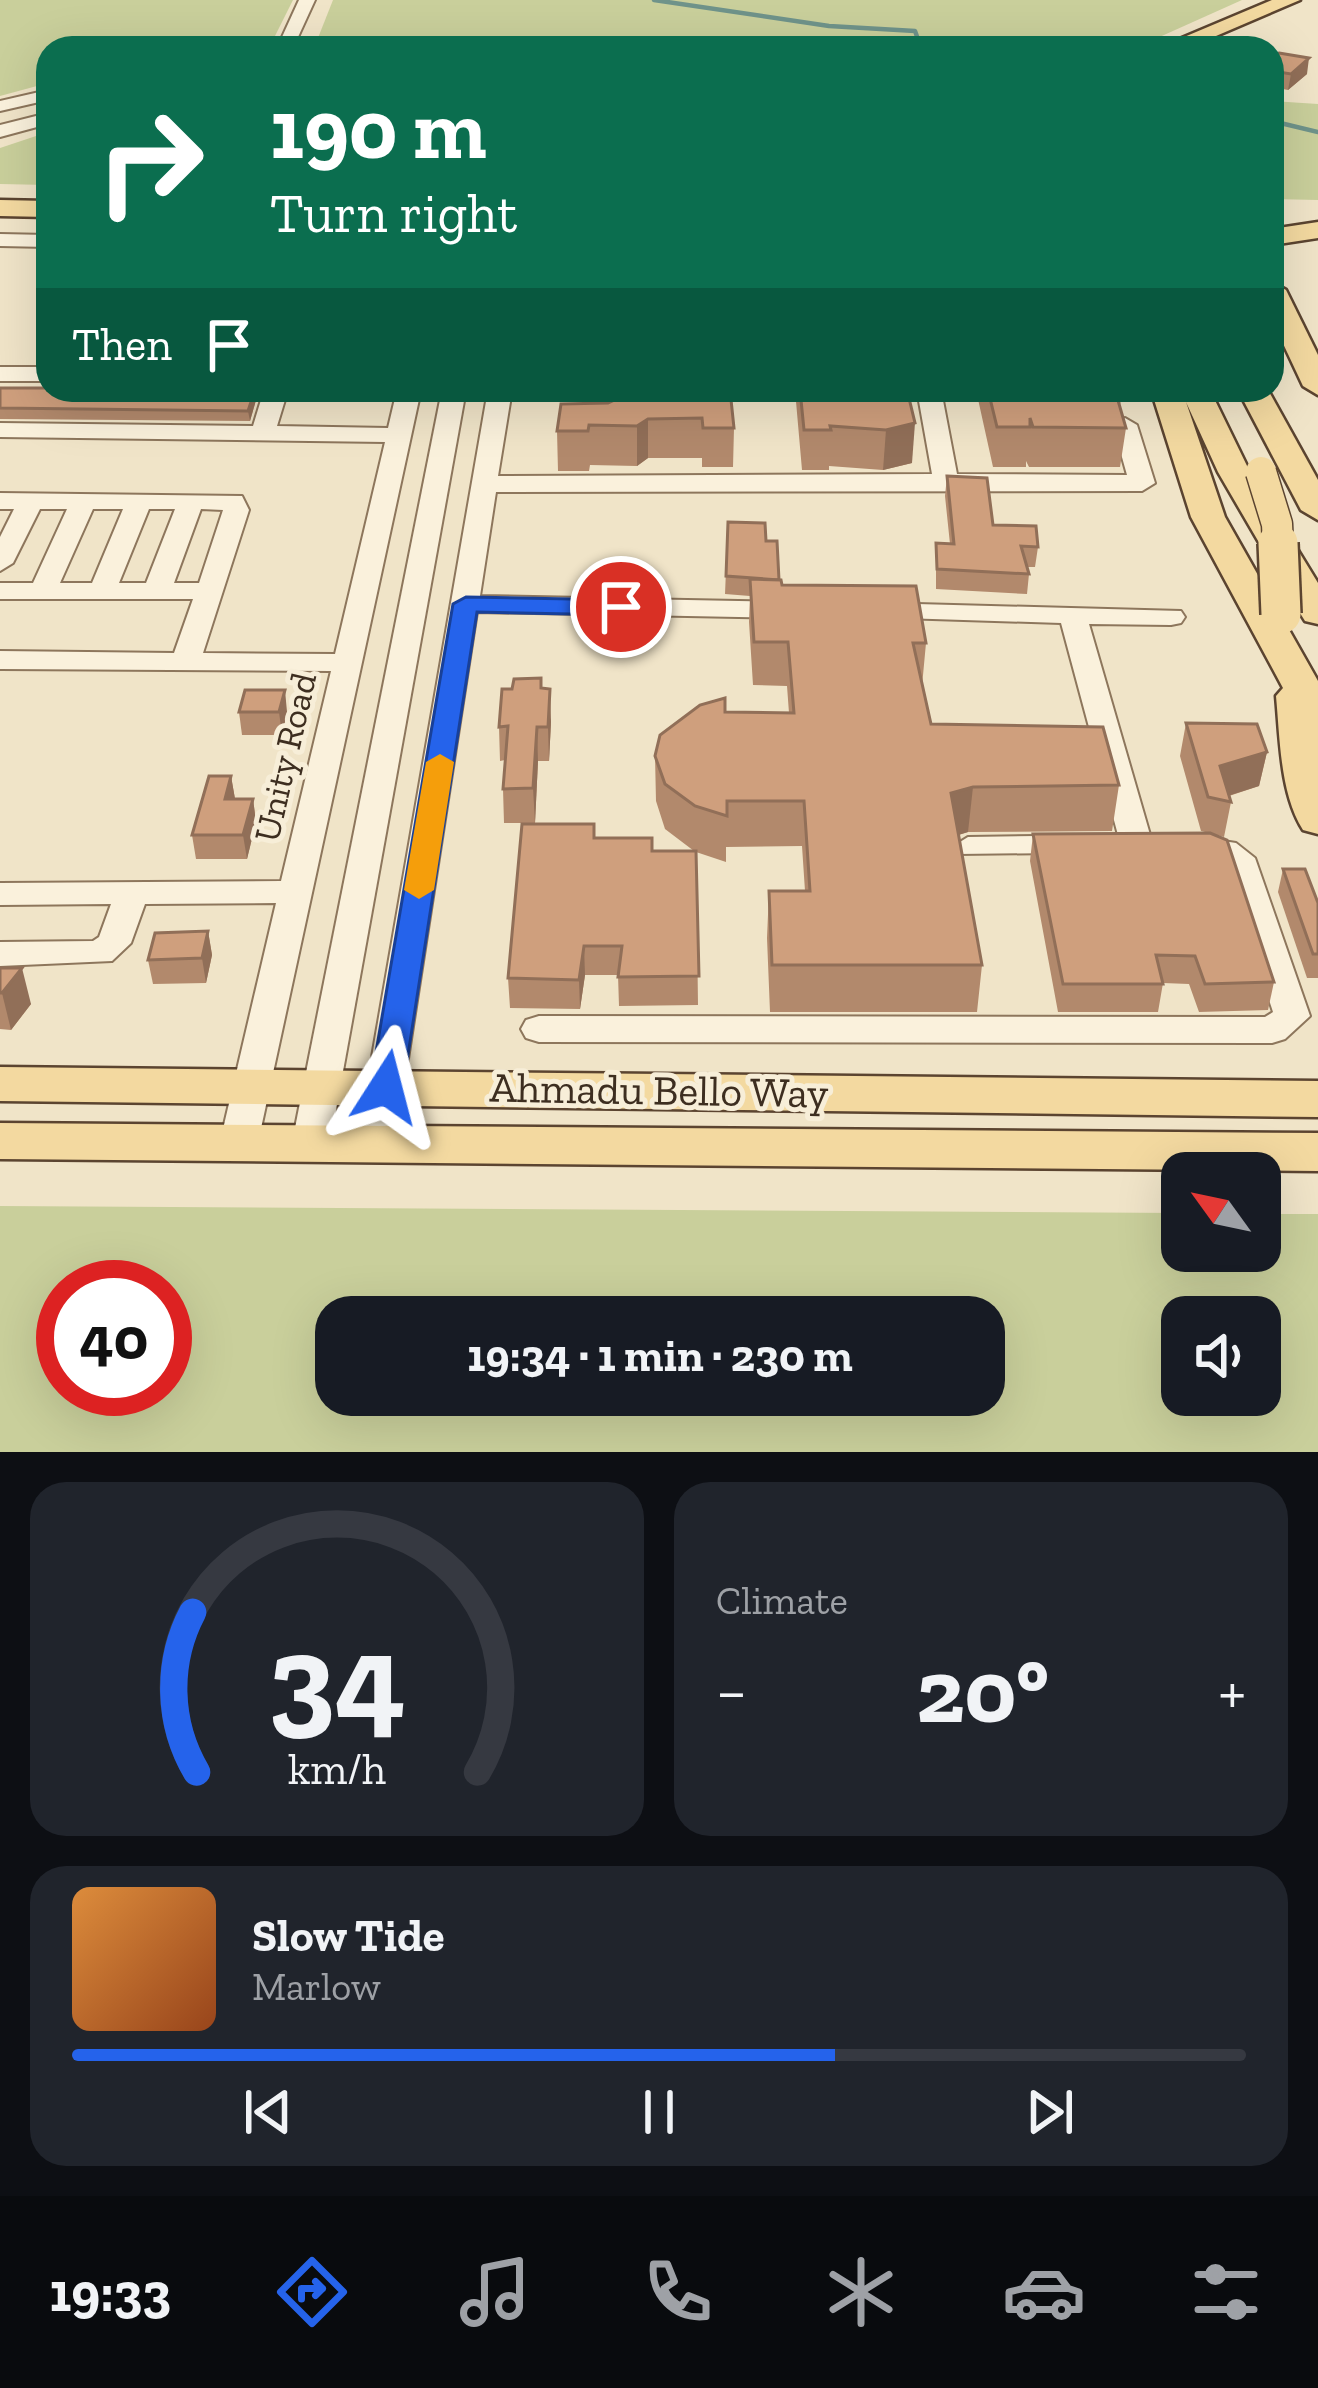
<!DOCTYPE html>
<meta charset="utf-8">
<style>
body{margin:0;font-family:"Zilla Slab",serif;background:#20242c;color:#f1f3f6;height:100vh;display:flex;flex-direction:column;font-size:45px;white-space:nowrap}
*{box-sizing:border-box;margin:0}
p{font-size:39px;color:#9ea1a6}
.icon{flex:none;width:66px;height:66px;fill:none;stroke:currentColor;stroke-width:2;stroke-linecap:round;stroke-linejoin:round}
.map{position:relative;height:1452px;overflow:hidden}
.sheet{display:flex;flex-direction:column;gap:30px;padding:30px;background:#0d0f14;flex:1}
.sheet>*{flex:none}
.top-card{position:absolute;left:36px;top:36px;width:1248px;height:366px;border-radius:36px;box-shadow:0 12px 48px #0002;background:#0b6e4f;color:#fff;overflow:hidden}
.needle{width:78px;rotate:303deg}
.buttons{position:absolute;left:1161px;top:1152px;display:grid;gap:24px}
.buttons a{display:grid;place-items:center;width:120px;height:120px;border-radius:24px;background:#171b24;box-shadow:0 12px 48px #0002;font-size:60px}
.speed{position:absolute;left:36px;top:1260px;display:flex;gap:24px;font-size:60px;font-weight:700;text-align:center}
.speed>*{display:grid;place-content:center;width:156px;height:156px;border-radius:50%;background:#171b24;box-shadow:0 12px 48px #0002;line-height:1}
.speed .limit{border:18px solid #d22;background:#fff;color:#111}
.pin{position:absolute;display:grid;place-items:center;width:102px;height:102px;color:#fff;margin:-51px;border:6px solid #fff;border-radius:50%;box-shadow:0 3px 12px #0007}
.me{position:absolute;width:132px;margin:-66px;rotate:9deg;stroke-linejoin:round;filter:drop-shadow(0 0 9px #0008)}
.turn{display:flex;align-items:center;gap:42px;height:252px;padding:0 36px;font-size:54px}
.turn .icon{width:156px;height:156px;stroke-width:2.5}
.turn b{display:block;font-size:84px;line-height:102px}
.then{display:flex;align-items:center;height:114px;padding:0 36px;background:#0003;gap:24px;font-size:45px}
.big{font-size:90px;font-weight:700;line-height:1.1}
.sheet .widget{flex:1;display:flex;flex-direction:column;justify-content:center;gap:18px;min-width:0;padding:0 42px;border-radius:36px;background:#20242c}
.sheet .dial{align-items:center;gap:0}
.dial svg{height:312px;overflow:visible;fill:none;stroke:#363941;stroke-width:7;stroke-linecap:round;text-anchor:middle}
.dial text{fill:#f1f3f6;stroke:none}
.song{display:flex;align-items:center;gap:36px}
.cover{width:144px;height:144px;border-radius:18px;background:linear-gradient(135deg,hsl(30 70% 55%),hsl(20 70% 35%))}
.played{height:12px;border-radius:6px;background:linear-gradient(90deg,#2563eb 65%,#363941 65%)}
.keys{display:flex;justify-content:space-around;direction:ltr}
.heat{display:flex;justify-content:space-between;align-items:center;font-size:66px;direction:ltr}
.sheet .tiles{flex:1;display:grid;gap:30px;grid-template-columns:1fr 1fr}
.widget:last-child{grid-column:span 2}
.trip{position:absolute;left:315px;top:1296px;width:690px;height:120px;border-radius:36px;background:#171b24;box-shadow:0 12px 48px #0002;font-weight:700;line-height:120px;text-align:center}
.tab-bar{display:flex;height:192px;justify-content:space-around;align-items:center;background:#090b0e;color:#9ea1a6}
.tab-bar .icon{width:84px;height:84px}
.tab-bar .active{color:#2563eb}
.tab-bar b{font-size:54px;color:#f1f3f6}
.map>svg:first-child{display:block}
.green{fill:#c9cf9b;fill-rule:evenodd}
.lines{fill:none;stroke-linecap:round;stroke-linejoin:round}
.stream{stroke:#6f938a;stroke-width:4.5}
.minor-casing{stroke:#8d765c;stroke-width:4}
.major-casing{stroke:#5b4430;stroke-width:5}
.minor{fill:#faf1dc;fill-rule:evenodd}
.major{fill:#f3d9a0;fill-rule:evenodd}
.major-bridge-far1-casing{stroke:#5b4430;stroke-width:33;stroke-linecap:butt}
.major-bridge-casing{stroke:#5b4430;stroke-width:44;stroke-linecap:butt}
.major-bridge-far1{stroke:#f3d9a0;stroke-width:30}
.major-bridge{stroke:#f3d9a0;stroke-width:39}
.wall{fill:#b2896c}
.shaded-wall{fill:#916f58}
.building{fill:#cf9f7d;stroke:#916f58;stroke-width:3}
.route{fill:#2563eb;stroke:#184099;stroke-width:3}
.slow{fill:#f59e0b}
.labels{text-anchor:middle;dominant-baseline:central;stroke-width:10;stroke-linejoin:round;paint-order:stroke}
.street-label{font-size:36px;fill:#3d2e20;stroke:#f7eed8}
.near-street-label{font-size:42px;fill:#3d2e20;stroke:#f7eed8}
</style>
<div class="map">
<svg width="1318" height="1452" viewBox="0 0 1318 1452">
<rect width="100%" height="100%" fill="#f0e4c8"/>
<g class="green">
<polygon points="0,0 293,0 270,46 48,48 48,83 0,96"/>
<polygon points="333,0 1242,0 1135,48 314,48"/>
<polygon points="1272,101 1318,104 1318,200 1272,199"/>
<polygon points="48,132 48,185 0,184 0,148"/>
<path d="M0 1206 1182 1213V1251H1260V1214H1318V1452H0ZM63 1287H165V1389H63ZM984 1317V1395H336V1317ZM1260 1317V1395H1182V1317Z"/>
</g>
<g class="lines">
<g class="stream">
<polyline points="654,0 829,26 915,31 919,42 1042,48"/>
<polyline points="1272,121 1318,132"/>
</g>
<g class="minor-casing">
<g id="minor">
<polygon points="299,0 315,0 293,48 277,48"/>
<polygon points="48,90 48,100 0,111 0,101"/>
<polygon points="48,113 48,124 0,137 0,125"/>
<polygon points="0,234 48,235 48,247 0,246"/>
<rect x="0" y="367" width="48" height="14"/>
<path d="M264 390H288L277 426 388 428 397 390H421L258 1142 252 1152 239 1156 226 1152 220 1142 276 903 145 904 131 943 112 961 0 966V942L93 941 99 937 111 904 0 905V883L281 881 331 671 0 669V651L174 653 193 599H0V583H33L67 509H40L13 563 0 571V537L14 509H0V493L242 496 249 510 203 653 335 654 385 442 0 437V423L253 426ZM93 509H123L92 583H60ZM149 509H175L146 583H119ZM201 509 223 510 199 583H174Z"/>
<polygon points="442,390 466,390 330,1143 324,1153 311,1157 298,1153 292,1143"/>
<polygon points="488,390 512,390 498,476 932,474 917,390 941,390 957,474 1127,475 1113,425 1125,418 1137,425 1155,483 1142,491 496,492 480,596 790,602 804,610 790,618 477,612 395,1143 389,1153 376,1157 363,1153 357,1143"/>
<polygon points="880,603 1181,611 1185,617 1181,623 1171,625 1089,624 1153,845 1148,852 957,854 952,847 968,837 1118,835 1061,623 870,617 866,611"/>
<polygon points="1191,836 1236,843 1255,858 1310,1016 1285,1039 1272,1043 539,1042 526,1038 521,1029 526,1020 539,1016 1265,1017 1273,1012 1225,864 1180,853 1175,846"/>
</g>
</g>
<g class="major-casing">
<g id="major">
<polygon points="1272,0 1300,0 1188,48 1158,48"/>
<polygon points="0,200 48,201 48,217 0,216"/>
<polygon points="1318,222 1318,238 1272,245 1272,229"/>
<polygon points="1272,282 1286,290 1318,355 1318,395 1303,386 1272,320"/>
<path d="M1151 390H1210L1250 472 1318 583V624L1305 621 1300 613 1218 472 1186 402 1225 517 1318 681V834L1303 830C1280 794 1280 738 1276 696L1283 688 1191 517Z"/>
<polygon points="1238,390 1268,390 1318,480 1318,520 1301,510"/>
<polygon points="0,1067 1318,1081 1318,1117 0,1101"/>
<polygon points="0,1123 1318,1133 1318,1171 0,1159"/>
</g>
</g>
<use href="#minor" class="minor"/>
<use href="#major" class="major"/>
<g class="major-bridge-far1-casing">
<polyline id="major-bridge-far1" points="1261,472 1277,524 1278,546"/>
</g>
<g class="major-bridge-casing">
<polyline id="major-bridge" points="1278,543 1281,614"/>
</g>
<use href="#major-bridge-far1" class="major-bridge-far1"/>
<use href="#major-bridge" class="major-bridge"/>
</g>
<g class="wall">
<polygon points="1272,58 1307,74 1288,90 1272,87"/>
<polygon points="0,388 255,390 256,400 250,421 0,419"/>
<polygon points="353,390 350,402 310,401 309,391"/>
<polygon points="565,390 763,390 730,392 734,428 733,467 702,467 702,458 648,458 637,466 590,465 589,471 558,471 557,431 610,402 605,399 565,399"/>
<polygon points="795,390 907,390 912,463 883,470 829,466 829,470 802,470"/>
<polygon points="976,390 1122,390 1120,406 1126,428 1120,467 1029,467 1026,461 1026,467 993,467"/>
<polygon points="947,476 993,525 1038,547 1035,567 1027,567 1029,574 1027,594 936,589 936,543 950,544 945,496"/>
<polygon points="728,522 766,541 782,585 926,643 922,686 931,724 1119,785 1112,831 968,832 958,835 982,965 977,1012 770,1012 767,938 769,891 805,891 802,846 726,847 726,862 696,852 698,1005 619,1006 618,975 585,975 580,1009 510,1008 508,978 595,838 652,851 694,851 665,829 656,801 655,756 725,712 789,713 787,686 753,685 749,622 750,596 725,594"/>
<polygon points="542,688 551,722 549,761 538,761 535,823 504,823 503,789 505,760 500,761 499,727"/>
<polygon points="239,712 287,712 282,735 242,735"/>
<polygon points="1186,723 1267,752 1259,786 1229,796 1231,802 1224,837 1210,833 1274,982 1268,1010 1199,1012 1189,984 1163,983 1158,1012 1058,1012 1030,861 1033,834 1209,833 1201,831 1180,756"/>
<polygon points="231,776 235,799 253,799 256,822 247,859 196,859 192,835"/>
<polygon points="1283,869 1318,903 1318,978 1307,978 1278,892"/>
<polygon points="208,931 212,955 206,983 153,984 148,960"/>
<polygon points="0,968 31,1004 11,1030 0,1029"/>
</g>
<g class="shaded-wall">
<polygon points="1309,58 1307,74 1288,90 1291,74"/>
<polygon points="255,390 256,400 250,421 248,411"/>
<polygon points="648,419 648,458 637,466 637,426"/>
<polygon points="915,423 912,463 883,470 886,430"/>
<polygon points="550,689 551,722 549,761 548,727"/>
<polygon points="285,690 287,712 282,735 279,712"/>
<polygon points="537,727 538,761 535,823 533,788"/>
<polygon points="1267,752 1259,786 1218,799 1220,766"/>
<polygon points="231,776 235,799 225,799"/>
<polygon points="973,787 968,832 946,839 951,793"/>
<polygon points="253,799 256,822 247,859 243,835"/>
<polygon points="208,931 212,955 206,983 202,958"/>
<polygon points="584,946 585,975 580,1009 579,980"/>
<polygon points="22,968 31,1004 11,1030 2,993"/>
</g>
<g class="building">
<polygon points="1279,53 1309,58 1291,74 1272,71 1272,58"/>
<polygon points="0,388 48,388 48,390 255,390 248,411 0,408"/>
<polygon points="310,390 349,390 349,392 309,391"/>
<polygon points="636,390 730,390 734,428 703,428 702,418 648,419 637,426 589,425 588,431 557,431 561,404 608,403"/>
<polygon points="800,390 907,390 915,423 886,430 830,426 831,430 804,430"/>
<polygon points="988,390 1115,390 1126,428 1033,427 1030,418 1030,427 997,427"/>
<polygon points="947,476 987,478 993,525 1036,526 1038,547 1021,546 1029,574 937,569 936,543 954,544"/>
<polygon points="728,522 765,523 766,541 777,541 779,580 726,576"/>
<polygon points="750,579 781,580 782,585 916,586 926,643 913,643 931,724 1103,727 1119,785 973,787 951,793 982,965 772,965 769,891 810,891 804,801 727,801 727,816 695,806 665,784 655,756 660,735 700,705 725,698 725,712 794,713 788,642 754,642"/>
<polygon points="541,678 541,688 550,689 548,727 537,727 533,788 503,789 508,726 499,727 502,689 512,689 514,679"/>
<polygon points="245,690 285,690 279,712 239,712"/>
<polygon points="1186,723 1257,724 1267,752 1220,766 1231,802 1208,797"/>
<polygon points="209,776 231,776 225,799 253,799 243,835 192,835"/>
<polygon points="522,824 594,824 594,838 652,838 652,851 696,851 699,976 618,977 622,946 584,946 579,980 508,978"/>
<polygon points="1210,833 1227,840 1274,982 1205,984 1195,956 1156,955 1163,984 1063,984 1033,834"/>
<polygon points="1283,869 1305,869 1318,903 1318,954 1313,954"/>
<polygon points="208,931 202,958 148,960 155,933"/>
<polygon points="0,968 22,968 2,993 0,993"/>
</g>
<polygon class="route" points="466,597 621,600 634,607 621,615 477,612 403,1087 398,1095 374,1095 370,1087 453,604"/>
<polygon class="slow" points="440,754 454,762 434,890 419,899 404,890 426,762"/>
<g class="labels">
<g class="street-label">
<text transform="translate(285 757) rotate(-77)">Unity Road</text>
</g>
<g class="near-street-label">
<text transform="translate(659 1090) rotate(1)">Ahmadu Bello Way</text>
</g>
</g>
</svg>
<div class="buttons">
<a><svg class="needle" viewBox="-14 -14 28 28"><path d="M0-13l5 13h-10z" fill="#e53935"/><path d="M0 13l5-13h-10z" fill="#9ea1a6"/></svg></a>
<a><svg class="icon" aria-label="sound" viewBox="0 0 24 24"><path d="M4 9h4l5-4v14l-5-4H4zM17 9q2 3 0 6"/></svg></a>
</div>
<div class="speed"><div class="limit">40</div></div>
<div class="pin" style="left:621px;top:607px;background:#d93025"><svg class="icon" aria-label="arrive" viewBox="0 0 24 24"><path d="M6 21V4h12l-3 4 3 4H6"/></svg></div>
<svg class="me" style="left:386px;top:1087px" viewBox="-20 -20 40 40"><path d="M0-17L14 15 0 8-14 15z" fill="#2563eb" stroke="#fff" stroke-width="4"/></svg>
<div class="trip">19:34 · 1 min · 230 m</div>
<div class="top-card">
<div class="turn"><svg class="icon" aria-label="right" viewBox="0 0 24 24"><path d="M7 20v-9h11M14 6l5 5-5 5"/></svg><div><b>190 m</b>Turn right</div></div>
<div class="then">Then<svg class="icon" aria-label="arrive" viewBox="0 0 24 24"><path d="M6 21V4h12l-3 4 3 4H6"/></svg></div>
</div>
</div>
<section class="sheet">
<div class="tiles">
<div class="widget dial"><svg viewBox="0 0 100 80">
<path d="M14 69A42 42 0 1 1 86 69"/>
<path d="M14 69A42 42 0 0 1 13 28" stroke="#2563eb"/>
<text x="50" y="56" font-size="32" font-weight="700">34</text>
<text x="50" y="72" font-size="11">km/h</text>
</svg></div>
<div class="widget"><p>Climate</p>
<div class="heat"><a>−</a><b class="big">20°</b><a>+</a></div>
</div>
<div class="widget">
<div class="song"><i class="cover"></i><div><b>Slow Tide</b><p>Marlow</p></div></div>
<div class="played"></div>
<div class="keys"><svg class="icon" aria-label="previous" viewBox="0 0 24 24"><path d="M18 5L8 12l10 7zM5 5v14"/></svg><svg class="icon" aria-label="pause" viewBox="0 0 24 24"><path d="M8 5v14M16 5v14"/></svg><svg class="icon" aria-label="next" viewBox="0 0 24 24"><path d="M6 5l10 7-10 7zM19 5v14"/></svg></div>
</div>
</div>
</section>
<nav class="tab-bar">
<b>19:33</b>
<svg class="icon active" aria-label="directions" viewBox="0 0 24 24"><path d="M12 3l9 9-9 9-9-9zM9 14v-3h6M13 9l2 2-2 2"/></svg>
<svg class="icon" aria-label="music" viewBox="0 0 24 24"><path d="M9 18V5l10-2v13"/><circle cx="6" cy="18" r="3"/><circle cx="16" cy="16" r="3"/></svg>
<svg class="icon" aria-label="phone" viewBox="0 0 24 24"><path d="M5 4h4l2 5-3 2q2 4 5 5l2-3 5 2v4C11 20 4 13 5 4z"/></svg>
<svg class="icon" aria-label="climate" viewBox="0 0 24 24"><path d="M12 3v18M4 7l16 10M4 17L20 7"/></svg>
<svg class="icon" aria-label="car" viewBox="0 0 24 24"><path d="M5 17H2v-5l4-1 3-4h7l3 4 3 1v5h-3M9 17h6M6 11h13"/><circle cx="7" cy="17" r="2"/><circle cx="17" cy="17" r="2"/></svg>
<svg class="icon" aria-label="filters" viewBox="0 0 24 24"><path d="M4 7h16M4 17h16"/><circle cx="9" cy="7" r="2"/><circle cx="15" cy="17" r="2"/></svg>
</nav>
